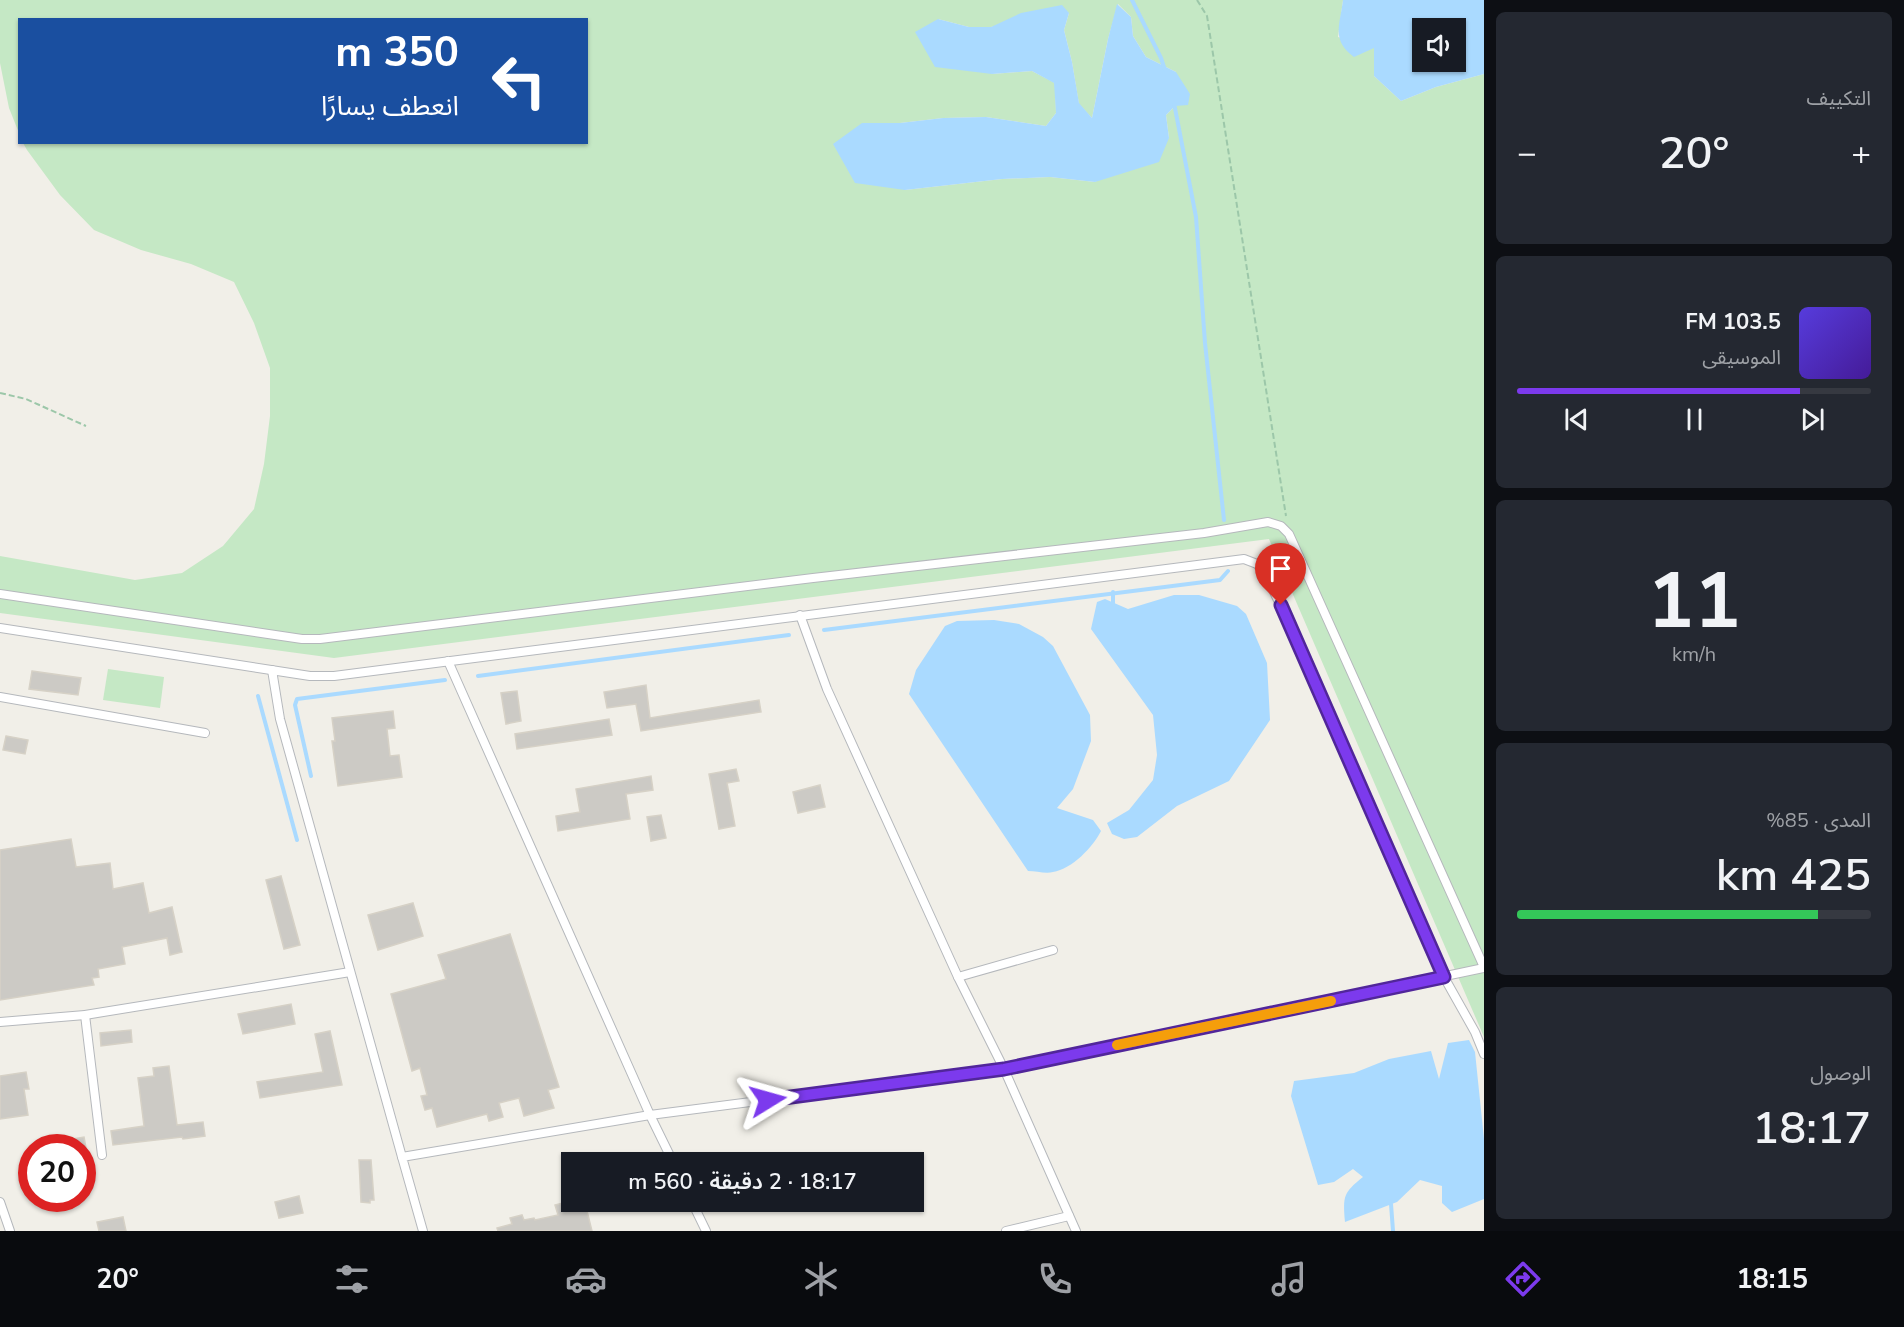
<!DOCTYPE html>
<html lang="ar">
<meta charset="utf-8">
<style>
body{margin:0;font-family:"Nunito Sans","Noto Sans Arabic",sans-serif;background:#242831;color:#f1f3f6;direction:rtl;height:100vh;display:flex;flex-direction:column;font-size:22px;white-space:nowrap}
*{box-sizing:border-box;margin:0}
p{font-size:20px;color:#9ea1a6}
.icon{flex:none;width:33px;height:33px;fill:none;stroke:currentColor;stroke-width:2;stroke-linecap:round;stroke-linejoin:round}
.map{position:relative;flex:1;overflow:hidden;direction:ltr}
.drawer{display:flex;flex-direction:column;gap:12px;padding:12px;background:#0d0f14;width:420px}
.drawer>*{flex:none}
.banner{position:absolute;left:18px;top:18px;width:570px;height:126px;border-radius:0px;box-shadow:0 2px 4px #0004;direction:rtl;background:#1a4fa0;color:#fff;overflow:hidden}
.buttons{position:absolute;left:1412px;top:18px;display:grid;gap:12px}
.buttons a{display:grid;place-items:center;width:54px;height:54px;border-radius:0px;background:#171b24;box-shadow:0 2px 4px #0004;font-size:30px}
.speed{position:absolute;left:18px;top:1134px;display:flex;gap:12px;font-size:30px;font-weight:700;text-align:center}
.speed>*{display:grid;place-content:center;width:78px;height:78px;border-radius:50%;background:#171b24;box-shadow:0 2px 4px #0004;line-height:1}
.speed .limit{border:9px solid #d22;background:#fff;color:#111}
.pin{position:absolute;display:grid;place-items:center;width:51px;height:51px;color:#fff;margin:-62px -26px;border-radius:50% 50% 50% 0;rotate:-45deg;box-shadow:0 0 6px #0007}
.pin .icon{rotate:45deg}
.me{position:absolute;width:66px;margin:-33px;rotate:82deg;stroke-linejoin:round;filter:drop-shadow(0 0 4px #0008)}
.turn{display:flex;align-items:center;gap:21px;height:126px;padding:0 30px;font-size:27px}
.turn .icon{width:78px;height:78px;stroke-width:2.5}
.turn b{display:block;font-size:42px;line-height:51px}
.big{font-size:45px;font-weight:600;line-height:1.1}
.drawer .tile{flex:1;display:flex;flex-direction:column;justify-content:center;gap:9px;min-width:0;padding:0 21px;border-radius:9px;background:#242831}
.drawer .dial{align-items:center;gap:0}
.dial b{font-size:78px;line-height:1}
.song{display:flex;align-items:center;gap:18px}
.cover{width:72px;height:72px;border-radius:9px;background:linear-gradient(135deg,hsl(250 70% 55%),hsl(260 70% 35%))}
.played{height:6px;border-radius:3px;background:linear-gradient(90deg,#7c3aed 80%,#363941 80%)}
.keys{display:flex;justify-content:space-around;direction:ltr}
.heat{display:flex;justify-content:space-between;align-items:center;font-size:33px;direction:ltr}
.charge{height:9px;border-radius:4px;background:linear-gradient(90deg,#34c759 85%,#363941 0)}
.trip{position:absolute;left:561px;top:1152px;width:363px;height:60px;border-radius:0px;background:#171b24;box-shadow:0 2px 4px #0004;font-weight:600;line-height:60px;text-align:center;direction:rtl}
.tabs{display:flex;height:96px;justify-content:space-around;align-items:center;background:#090b0e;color:#9ea1a6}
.tabs .icon{width:42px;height:42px}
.tabs .active{color:#7c3aed}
.tabs b{font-size:27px;color:#f1f3f6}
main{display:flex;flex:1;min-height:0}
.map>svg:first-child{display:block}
.green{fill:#c5e8c5;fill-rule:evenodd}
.water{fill:#aadaff;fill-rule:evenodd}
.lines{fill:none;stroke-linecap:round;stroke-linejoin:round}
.stream{stroke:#aadaff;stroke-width:4}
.building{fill:#cccac5;stroke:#d6d1c6;stroke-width:1.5}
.lane-casing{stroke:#b5b8bc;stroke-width:10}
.path{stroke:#9cc7a9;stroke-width:2;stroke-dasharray:6 3;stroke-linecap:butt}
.lane{stroke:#fff;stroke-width:8}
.route-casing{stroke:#51269a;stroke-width:15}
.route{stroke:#7c3aed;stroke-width:10}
.slow{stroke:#f59e0b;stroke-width:10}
</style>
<main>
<section class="drawer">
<div class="tile"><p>التكييف</p>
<div class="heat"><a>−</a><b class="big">20°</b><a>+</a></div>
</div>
<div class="tile">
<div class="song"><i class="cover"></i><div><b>103.5 FM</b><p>الموسيقى</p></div></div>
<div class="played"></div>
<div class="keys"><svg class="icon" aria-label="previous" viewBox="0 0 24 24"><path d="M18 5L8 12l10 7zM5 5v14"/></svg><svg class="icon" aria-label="pause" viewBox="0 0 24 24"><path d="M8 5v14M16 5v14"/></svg><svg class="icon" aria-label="next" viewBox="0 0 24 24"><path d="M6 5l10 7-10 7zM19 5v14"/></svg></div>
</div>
<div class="tile dial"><b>11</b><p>km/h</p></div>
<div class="tile"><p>المدى · 85%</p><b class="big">425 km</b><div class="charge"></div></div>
<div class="tile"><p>الوصول</p><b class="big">18:17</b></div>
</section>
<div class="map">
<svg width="1484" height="1231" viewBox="0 0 1484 1231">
<rect width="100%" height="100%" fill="#f1efe8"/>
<g class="green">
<path d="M0 0H1343L1338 37 1374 48V76L1401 101 1436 87 1484 74V1037L1269 539 334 658 0 613V556L135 580 182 573 223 546 254 509 264 464 270 416V368L254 323 234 282 191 264 141 250 94 230 60 195 27 150 23 143 586 142V20H20L19 133 9 108 0 63ZM1118 4 1131 17 1133 36 1146 57 1176 72 1175 106 1166 115 1169 138 1095 182 1050 177 1002 179 905 190 900 123 943 118 986 117 1046 126 1056 113 1055 83 1032 71 992 74 938 19 969 27H991L1069 13 1064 30 1072 62 1079 104 1092 118 1108 39Z"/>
<polygon points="108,669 164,677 160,708 103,700"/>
</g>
<g class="water">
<path d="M1343 0H1484V74L1436 87 1401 101 1374 76V48L1354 57C1331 40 1340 25 1343 0ZM1455 28V62H1422V28Z"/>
<polygon points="1117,4 1131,17 1133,36 1146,57 1176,72 1190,94 1188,105 1175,106 1166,115 1169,138 1159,162 1095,182 1050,177 1002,179 905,190 855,183 833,144 862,123 900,123 943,118 986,117 1046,126 1056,113 1054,83 1032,71 992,74 935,67 915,32 938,19 969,27 991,27 1021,13 1062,5 1069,13 1064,30 1072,62 1079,103 1092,118 1108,39"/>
<polygon points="1174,595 1199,595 1237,606 1246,614 1267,663 1270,720 1229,781 1177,806 1137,837 1124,839 1112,834 1107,823 1129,810 1153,780 1157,755 1153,715 1091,629 1097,602 1105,599 1128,609"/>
<path d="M994 620 1019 624 1043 637 1053 646 1090 715 1091 741 1073 789 1057 808 1093 820 1101 831C1093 847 1072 869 1053 872 1046 874 1036 871 1028 871L909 694 916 670 945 626 957 621Z"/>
<path d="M1469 1040 1475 1052 1484 1139V1199L1452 1212 1442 1203V1186L1420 1180 1397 1202 1345 1222C1343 1196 1343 1193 1363 1177L1353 1169 1334 1182 1318 1185 1291 1096 1294 1081 1354 1073 1389 1059 1431 1051 1439 1079 1448 1043Z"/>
</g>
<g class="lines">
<g class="stream">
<polyline points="1132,0 1161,58 1165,70"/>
<polyline points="1174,103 1196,217 1205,343 1224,520"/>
<polyline points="1113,592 1113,603"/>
<polyline points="824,630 1220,580 1228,571"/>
<polyline points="478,676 789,635"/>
<polyline points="258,696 297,840"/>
<polyline points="311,776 295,705 297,699 445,680"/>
<polyline points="1391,1204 1393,1231"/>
</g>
</g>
<g class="building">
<polygon points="32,671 81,678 78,695 29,689"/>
<polygon points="646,685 650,718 759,700 761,712 641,731 636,704 607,708 604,692"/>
<polygon points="517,691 521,721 506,724 501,693"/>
<polygon points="393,711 395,728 387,729 390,756 399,755 402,777 338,786 332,741 335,741 332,718"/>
<polygon points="609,719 612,735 517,749 515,734"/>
<polygon points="6,736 28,740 25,754 3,750"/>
<polygon points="736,769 739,781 727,783 735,826 719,829 709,774"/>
<polygon points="651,776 653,790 626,794 630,819 558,831 556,816 580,812 576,789"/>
<polygon points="820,785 825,807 798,813 793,792"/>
<polygon points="661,815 666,838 651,841 647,817"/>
<polygon points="71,839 76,867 110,863 113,889 143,883 149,913 172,907 182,952 170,955 167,938 122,947 125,964 98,969 99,977 92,978 94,985 0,1000 0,850"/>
<polygon points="281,876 300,945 284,949 266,880"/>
<polygon points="413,903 423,936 378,950 368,915"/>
<polygon points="510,934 559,1087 548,1090 554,1108 524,1116 519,1098 499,1103 503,1117 489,1121 487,1114 437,1127 432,1108 425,1110 421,1096 427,1095 420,1068 412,1071 391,994 446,979 438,955"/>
<polygon points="291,1004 295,1024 243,1034 238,1014"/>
<polygon points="131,1030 132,1042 101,1046 100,1033"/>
<polygon points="330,1031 342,1085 260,1098 257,1082 323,1072 315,1034"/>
<polygon points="169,1066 177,1125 203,1122 205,1136 183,1139 182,1137 113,1145 111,1131 144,1126 138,1078 154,1076 153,1068"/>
<polygon points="26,1072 29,1089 24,1089 28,1115 0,1119 0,1076"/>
<polygon points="84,1137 86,1148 55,1148 55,1142"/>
<polygon points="359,1160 371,1160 374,1200 370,1200 370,1203 361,1202"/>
<polygon points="299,1196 303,1213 279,1218 275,1202"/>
<polygon points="567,1202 568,1208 579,1205 580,1209 586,1207 592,1231 498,1231 497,1228 512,1224 510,1218 522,1215 524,1220 534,1218 535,1220 558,1215 555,1205"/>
<polygon points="123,1217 126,1231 99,1231 97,1222"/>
</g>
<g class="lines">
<g class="lane-casing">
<g id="lane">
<polyline points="0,594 302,639 320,639 813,578 1204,533 1268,522 1281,526 1289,534 1484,967"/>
<polyline points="800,615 827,689 958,977 1004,1069 1076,1231"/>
<polyline points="0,628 310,676 334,676 1244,559 1257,564 1266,575 1288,621 1444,977 1475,1032 1484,1054"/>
<polyline points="448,661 650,1115 673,1162"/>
<polyline points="272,670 280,719 402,1157"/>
<polyline points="0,697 205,733"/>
<polyline points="958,977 1053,950"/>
<polyline points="85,1015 102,1155"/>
<polyline points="0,1022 85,1015 350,972"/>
<polyline points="0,1202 10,1231"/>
<polyline points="692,1202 706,1231"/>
<polyline points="423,1231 402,1157 650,1115 1004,1069 1484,968"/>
<polyline points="1006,1231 1069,1216"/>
</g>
</g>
<g class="path">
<polyline points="1197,0 1207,16 1286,516"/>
<polyline points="0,393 26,399 86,426"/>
</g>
<use href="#lane" class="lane"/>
</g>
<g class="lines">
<g class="route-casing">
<polyline id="route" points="768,1100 1004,1069 1444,977 1281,605"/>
</g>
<use href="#route" class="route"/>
<polyline class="slow" points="1117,1045 1331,1001"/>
</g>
</svg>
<div class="buttons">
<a><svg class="icon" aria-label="sound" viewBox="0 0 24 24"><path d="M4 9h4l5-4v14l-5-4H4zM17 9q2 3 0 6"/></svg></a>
</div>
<div class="speed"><div class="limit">20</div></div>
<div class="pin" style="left:1281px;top:605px;background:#d93025"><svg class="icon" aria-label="arrive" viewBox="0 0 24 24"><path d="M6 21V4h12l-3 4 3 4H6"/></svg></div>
<svg class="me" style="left:768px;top:1100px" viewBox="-20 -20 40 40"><path d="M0-17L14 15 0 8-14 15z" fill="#7c3aed" stroke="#fff" stroke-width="4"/></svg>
<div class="trip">18:17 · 2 دقيقة · 560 m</div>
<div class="banner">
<div class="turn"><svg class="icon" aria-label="left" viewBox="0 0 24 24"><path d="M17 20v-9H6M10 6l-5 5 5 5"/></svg><div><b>350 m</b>انعطف يسارًا</div></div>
</div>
</div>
</main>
<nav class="tabs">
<b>18:15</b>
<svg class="icon active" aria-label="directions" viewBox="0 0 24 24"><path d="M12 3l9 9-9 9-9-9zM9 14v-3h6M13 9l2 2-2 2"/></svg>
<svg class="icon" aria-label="music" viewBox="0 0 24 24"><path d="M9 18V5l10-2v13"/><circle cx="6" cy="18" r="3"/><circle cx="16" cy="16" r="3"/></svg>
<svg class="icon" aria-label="phone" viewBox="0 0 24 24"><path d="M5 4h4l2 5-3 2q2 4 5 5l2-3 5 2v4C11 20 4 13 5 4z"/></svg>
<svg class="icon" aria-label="climate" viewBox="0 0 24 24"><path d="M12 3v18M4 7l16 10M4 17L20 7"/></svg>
<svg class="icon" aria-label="car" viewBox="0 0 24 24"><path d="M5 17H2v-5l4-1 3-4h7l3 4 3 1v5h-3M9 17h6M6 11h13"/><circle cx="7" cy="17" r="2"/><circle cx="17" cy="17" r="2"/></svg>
<svg class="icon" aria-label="filters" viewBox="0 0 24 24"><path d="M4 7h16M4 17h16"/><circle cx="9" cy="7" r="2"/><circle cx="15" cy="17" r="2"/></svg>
<b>20°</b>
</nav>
